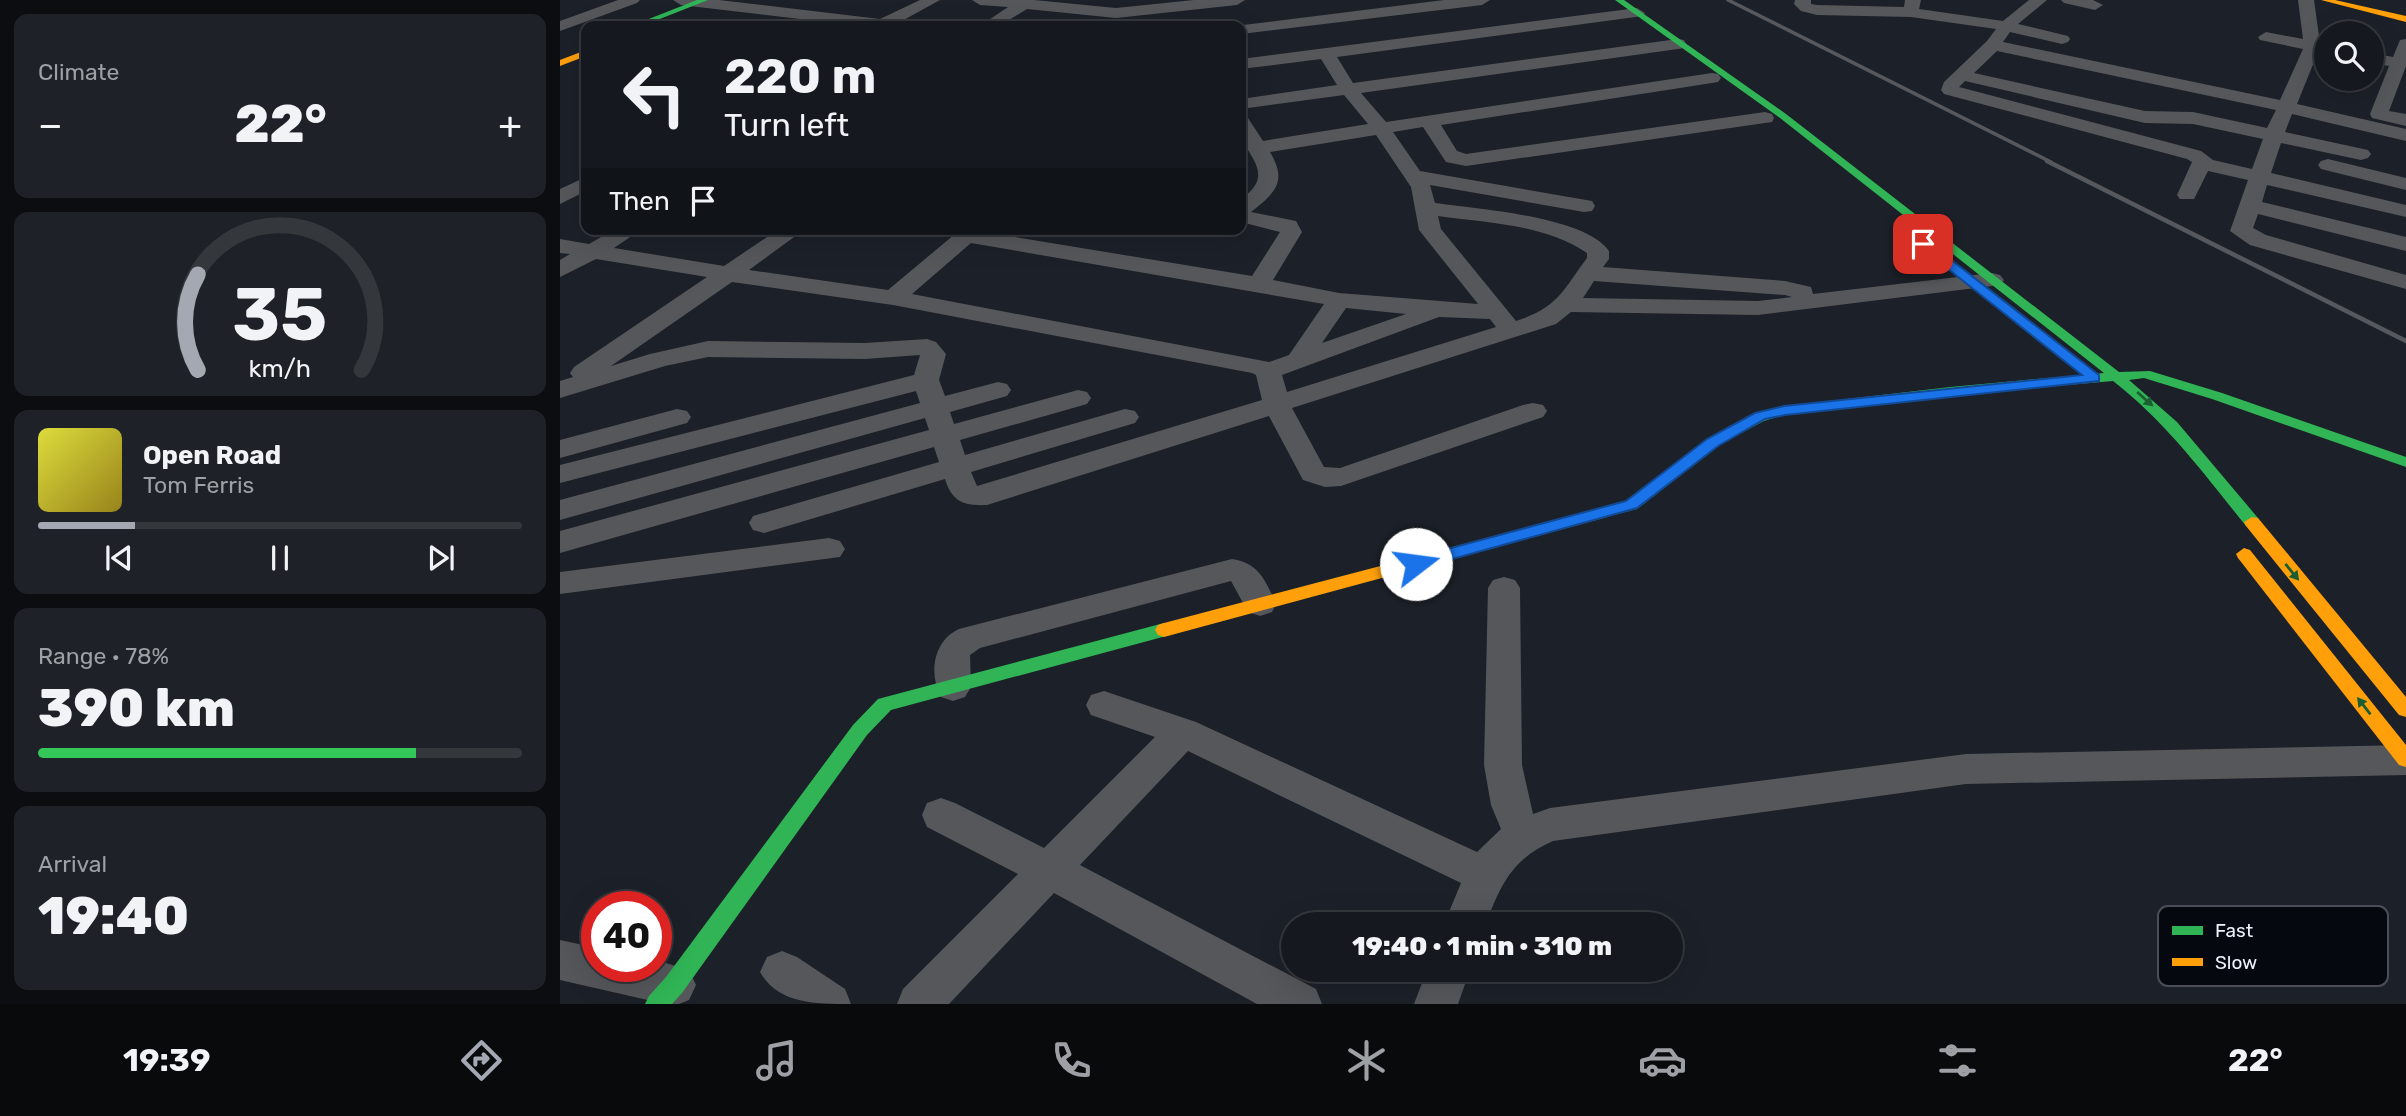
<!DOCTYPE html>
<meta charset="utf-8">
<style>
body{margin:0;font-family:Rubik,sans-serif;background:#1e2127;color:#f1f3f6;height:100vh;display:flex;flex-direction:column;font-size:26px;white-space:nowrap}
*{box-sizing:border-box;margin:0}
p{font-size:23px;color:#9da0a4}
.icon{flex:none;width:38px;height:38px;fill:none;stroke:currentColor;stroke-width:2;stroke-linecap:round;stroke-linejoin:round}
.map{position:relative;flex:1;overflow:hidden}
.sheet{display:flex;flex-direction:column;gap:14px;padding:14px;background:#0c0d10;width:560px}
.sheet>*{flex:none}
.top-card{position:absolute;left:21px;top:21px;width:665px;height:214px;border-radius:14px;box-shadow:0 7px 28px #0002,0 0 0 2px #34373c;background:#15181e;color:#f1f3f6;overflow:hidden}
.controls{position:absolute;left:1754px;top:21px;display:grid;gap:14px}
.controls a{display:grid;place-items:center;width:70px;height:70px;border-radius:50%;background:#15181e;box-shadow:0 7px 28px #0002,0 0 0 2px #34373c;font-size:35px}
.speed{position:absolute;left:21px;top:891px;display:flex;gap:14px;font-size:35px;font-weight:700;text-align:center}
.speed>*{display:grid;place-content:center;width:91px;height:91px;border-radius:50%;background:#15181e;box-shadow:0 7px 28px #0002,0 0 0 2px #34373c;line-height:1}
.speed .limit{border:10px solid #d22;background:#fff;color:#111}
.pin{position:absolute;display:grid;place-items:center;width:60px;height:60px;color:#fff;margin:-30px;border-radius:14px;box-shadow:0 4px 10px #0006}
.me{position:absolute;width:77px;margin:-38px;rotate:75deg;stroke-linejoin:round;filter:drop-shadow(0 0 5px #0008)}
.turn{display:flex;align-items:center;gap:24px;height:147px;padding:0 28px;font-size:32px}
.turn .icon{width:91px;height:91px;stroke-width:2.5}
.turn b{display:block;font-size:49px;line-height:60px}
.then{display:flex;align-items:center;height:66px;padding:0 28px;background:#0003;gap:14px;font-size:26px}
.big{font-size:52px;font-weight:800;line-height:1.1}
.sheet .card{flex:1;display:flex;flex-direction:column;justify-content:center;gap:10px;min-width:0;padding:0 24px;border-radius:14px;background:#1e2127}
.sheet .dial{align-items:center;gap:0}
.dial svg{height:182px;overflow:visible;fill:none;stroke:#34373c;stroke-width:7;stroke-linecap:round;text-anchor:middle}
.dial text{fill:#f1f3f6;stroke:none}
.song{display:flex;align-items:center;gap:21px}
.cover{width:84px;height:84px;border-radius:10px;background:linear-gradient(135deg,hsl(60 70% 55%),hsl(50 70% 35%))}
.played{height:7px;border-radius:4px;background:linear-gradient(90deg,#a3a8b2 20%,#34373c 20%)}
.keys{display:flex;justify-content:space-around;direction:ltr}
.heat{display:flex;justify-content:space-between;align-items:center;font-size:38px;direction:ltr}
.charge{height:10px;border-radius:5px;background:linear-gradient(90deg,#34c759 78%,#34373c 0)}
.trip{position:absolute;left:721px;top:912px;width:402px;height:70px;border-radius:35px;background:#15181e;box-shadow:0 7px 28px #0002,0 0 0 2px #34373c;font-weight:800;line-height:70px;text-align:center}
.tab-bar{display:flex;height:112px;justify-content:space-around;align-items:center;background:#080a0c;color:#9da0a4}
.tab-bar .icon{width:49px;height:49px}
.tab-bar .selected{color:#a3a8b2}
.tab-bar b{font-size:32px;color:#f1f3f6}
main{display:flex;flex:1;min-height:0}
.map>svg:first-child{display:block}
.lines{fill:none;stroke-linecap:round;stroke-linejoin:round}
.street{fill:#55575b;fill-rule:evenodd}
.fast{fill:#30b455;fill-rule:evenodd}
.slow{fill:#ff9f0a;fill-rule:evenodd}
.rail-far1{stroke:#56585e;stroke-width:3.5}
.rail{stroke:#56585e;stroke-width:4.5}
.oneway{fill:#1b5e32}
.route{fill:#1a73e8;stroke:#114b97;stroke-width:2}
.key{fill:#06080f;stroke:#4b4e56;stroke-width:2}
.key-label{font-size:19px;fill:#ecf1fc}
</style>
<main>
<section class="sheet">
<div class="card"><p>Climate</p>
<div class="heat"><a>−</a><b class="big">22°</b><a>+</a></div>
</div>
<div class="card dial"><svg viewBox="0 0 100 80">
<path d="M14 69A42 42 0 1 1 86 69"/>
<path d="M14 69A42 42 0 0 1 14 27" stroke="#a3a8b2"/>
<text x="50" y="56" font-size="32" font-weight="700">35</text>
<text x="50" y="72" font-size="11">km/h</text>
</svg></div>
<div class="card">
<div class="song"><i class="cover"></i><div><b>Open Road</b><p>Tom Ferris</p></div></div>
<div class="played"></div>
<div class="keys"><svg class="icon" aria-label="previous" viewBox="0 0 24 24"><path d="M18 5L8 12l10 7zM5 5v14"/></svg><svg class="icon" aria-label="pause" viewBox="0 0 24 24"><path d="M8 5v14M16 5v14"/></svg><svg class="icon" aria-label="next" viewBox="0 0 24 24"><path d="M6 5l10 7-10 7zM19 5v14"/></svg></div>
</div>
<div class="card"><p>Range · 78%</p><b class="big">390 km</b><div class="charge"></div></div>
<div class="card"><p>Arrival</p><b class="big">19:40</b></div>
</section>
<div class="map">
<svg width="1846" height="1004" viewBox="0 0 1846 1004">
<rect width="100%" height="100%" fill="#1c2028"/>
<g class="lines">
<g class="street">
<polygon points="58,0 80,0 77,3 0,31 0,21"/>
<polygon points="113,0 159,0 320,19 360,0 380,0 340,22 345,26 299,26 121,5"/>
<polygon points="412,0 474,0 556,8 634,0 685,0 677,5 556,18 467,9 439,26 420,26 448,7 420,5"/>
<polygon points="884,0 930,0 922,5 681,34 681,26 675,26"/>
<path d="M1235 0H1251V4L1257 5 1344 7 1345 0H1361L1359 9 1443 21 1469 0H1487L1458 24 1508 36 1510 39 1508 42 1502 44 1450 32 1443 42 1720 100 1743 49 1700 40 1698 37 1706 32 1743 39 1738 0H1754L1760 43 1766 44V54L1758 52 1737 104 1846 129V141L1732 114 1725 132 1808 150 1811 154 1808 158 1801 160 1721 143 1711 173 1846 205V217L1707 185 1702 202 1846 237V251L1698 214 1693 228 1706 235 1846 275V289L1690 245 1670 231 1688 180 1648 171 1634 199H1620L1617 195 1632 162 1627 159 1384 94 1381 90 1384 82 1427 41 1436 29 1351 17 1257 15 1241 11 1234 4ZM1437 51 1716 110 1707 128 1633 112 1585 111 1414 73ZM1405 81 1585 123 1633 124 1703 139 1692 169 1653 160 1641 151 1399 87Z"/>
<polygon points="1501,0 1533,0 1543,5 1535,10 1504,3"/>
<path d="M1077 8 1085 13 1083 16 777 57 793 83 1118 39 1124 40 1126 44 1124 48 1118 49 801 93 826 122 1152 73 1158 74 1161 78 1158 82 1152 83 881 125 897 151 906 154 1205 112 1212 114 1214 118 1212 122 906 166 886 162 863 127 833 132 860 171 1032 201 1035 206 1032 211 1024 212 870 185 875 203C916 209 1025 216 1049 251V259L1043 267 1225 281 1251 287 1253 294 1432 273 1440 275 1444 280 1440 285 1198 315 1011 312 996 324 732 408 764 467 780 468 963 405 973 403 983 405 987 411 983 417 781 486 765 487 743 480 709 416 427 505C404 506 392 502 385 479L204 533 193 530 189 523 193 516 379 462 374 447 0 553V531L369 430 365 418 0 520V500L360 403 356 391 0 483V465L354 375 360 355 305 359 148 357 105 366 0 398V381L13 377 10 373 14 367 147 277 36 259 0 277V260L10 254 0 253V239L29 244 55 229H82L54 248 164 266 219 229H245L189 270 328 290 401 229H426L424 232 692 276 720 232 681 222V199C712 177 694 163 682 139 679 132 681 124 681 116L688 118 703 141 808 124 784 95 681 109V99L777 85 761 59 681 69V59ZM816 135 851 187 859 230 918 304 779 293 713 280 742 232 736 221 691 212C715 193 728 182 710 152ZM878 216C927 223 984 224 1027 253V258C1003 290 999 307 956 321L881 229ZM411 243 764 304 729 355 709 362 352 294ZM1034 281 1225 295 1232 297 1198 301 1023 298ZM172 282 333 305 692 373 696 375 702 400 417 486 411 472 575 423 579 417 575 411 565 409 405 455 400 440 527 404 531 398 527 392 518 390 394 424 390 412 447 396 451 390 447 384 438 382 385 396 379 380 386 354 376 342 367 339 305 343 148 341 90 354 51 366ZM786 308 846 314 762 343ZM879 317 930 319 936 327 727 392 722 375Z"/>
<polygon points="1846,39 1846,66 1829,111 1846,114 1846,126 1812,118 1810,114 1829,66 1811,63 1811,53 1833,57 1840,40"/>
<polygon points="1768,159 1846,178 1846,190 1761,169 1758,165 1761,161"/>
<polygon points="26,177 26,191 0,204 0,189"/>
<polygon points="117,409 127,411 131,417 127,423 0,458 0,440"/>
<polygon points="269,538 280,541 285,549 280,557 0,594 0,572"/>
<path d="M672 559C699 563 706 581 716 604L712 612 700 616 688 612 671 581 420 648 410 655 411 687 405 697 393 701 381 697C368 673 374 640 399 629Z"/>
<path d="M944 577 955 580 960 588 962 765 973 814 990 808 1406 754 1846 745V775L1406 784 993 841C953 858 940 885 926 924H884L901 883 628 751 520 865 756 989 762 1004H697L494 893 389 1004H337L343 989 458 874 367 827 362 815 367 803 381 798 395 803 484 848 595 737 531 715 526 705 531 695 544 691 636 722 917 852 941 829 931 805 924 765 928 588 933 580Z"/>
<polygon points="0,940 37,948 37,966 96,966 96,960 129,970 136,985 129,1000 119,1004 105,1004 0,980"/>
<path d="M222 951 237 957 285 989 291 1004C254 1004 218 1004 200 972L207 957Z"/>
<polygon points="867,970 910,970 898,1004 854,1004"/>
</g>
<g class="fast">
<polygon points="137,0 148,0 82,26 71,26"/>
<path d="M1055 0H1064L1226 114 1559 372 1590 371 1662 393 1846 457V467L1652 399 1584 378 1569 380 1617 422 1698 518 1700 522 1698 526H1686C1644 474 1606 422 1553 381L1390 395 1226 414 1204 421 1164 442 1077 509 1041 518 1035 517 1033 513 1035 509 1066 501 1154 436 1194 415 1219 407 1390 387 1544 373 1220 118Z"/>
<polygon points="604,623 610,625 613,630 610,635 331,710 307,735 122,993 112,1004 85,1004 89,996 106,977 293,725 318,699"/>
</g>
<g class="slow">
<polygon points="1761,0 1775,0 1846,16 1846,22"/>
<polygon points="26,50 26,56 0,66 0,60"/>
<polygon points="1041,508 1047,509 1049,513 1047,517 604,637 598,635 595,630 598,625 604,623"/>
<polygon points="1692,517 1698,518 1846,697 1846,717 1839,715 1686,526 1684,522"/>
<polygon points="1684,548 1690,550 1846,745 1846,767 1839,765 1678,558 1676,554"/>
</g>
<polyline class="rail-far1" points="1168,0 1491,162"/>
<polyline class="rail" points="1487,161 1846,341"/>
</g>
<defs><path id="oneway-solid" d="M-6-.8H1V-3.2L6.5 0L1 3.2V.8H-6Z" transform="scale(1.75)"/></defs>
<g class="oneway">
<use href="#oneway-solid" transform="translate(1585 399) rotate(42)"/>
<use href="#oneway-solid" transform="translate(1732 572) rotate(51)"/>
<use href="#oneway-solid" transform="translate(1804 706) rotate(-128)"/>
</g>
<polygon class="route" points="1359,241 1367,241 1539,375 1539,381 1225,415 1205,419 1158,446 1077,508 856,569 850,568 847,564 850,559 1066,501 1147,439 1195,413 1224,406 1522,375 1359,246"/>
<rect x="1598" y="906" width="230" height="80" rx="10" class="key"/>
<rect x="1612" y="926" width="31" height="9" fill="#30b455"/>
<rect x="1612" y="958" width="31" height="8" fill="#ff9f0a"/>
<g class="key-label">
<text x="1655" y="937">Fast</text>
<text x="1655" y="969">Slow</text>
</g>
</svg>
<div class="controls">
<a><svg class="icon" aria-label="search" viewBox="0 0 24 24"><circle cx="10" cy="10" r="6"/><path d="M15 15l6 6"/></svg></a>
</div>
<div class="speed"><div class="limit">40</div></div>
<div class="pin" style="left:1363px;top:244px;background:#d93025"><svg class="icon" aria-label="arrive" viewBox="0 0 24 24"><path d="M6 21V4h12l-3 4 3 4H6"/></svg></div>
<svg class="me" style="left:856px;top:564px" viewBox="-20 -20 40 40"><circle r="19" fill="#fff"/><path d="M0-13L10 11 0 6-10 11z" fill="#1a73e8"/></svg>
<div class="trip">19:40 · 1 min · 310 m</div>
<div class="top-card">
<div class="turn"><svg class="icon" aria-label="left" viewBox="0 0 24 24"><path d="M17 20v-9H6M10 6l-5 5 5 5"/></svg><div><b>220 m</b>Turn left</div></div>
<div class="then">Then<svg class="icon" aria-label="arrive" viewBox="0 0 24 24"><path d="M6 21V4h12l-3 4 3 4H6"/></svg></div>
</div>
</div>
</main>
<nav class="tab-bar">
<b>19:39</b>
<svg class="icon selected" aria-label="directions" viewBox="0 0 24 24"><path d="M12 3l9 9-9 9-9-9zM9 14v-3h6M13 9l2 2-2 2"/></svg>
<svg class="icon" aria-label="music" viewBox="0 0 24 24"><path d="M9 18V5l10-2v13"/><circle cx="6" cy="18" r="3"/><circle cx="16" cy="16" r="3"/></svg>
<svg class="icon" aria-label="phone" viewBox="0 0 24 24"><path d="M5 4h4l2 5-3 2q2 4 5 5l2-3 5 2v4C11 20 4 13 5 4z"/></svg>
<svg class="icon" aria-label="climate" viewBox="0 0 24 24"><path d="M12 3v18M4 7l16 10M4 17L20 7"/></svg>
<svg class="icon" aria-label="car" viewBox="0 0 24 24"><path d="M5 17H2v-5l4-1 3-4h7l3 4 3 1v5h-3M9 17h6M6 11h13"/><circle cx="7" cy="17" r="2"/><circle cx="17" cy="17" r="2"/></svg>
<svg class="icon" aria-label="filters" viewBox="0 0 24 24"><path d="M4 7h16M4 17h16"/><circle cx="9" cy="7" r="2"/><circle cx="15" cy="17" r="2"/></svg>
<b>22°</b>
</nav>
